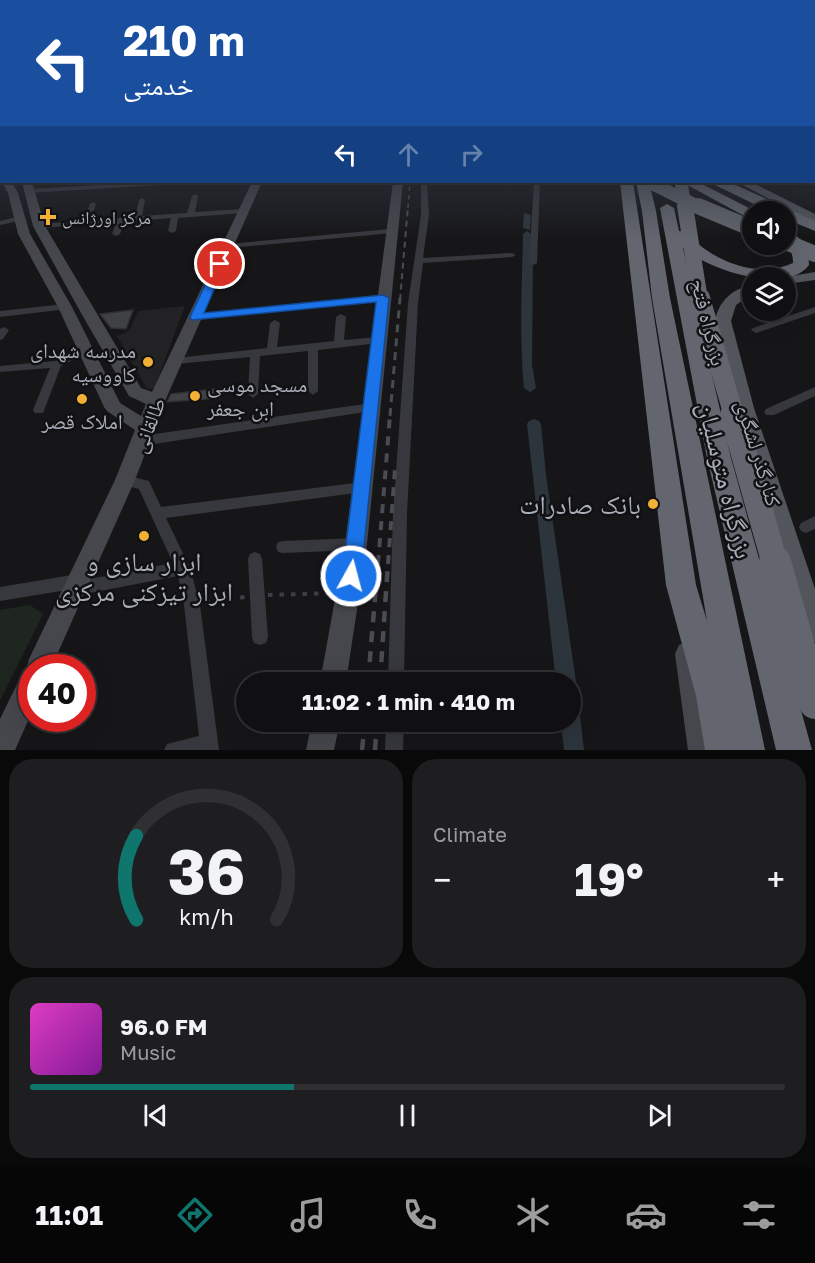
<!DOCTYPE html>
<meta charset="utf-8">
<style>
body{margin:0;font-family:"Golos Text","Noto Naskh Arabic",sans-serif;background:#1e1e20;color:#f1f3f6;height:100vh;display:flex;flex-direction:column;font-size:22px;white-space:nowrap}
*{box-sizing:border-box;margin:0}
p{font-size:20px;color:#9c9d9f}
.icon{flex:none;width:33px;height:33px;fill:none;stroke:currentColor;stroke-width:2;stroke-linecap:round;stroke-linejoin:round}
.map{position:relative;height:750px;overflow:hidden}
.panel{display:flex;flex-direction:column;gap:9px;padding:9px;background:#09090a;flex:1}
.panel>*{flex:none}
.top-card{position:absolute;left:0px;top:0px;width:816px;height:183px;box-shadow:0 6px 24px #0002,0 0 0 2px #303032;background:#1a4fa0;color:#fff;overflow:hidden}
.buttons{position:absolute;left:742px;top:201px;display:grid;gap:12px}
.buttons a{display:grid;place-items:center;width:54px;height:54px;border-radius:50%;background:#101012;box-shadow:0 6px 24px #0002,0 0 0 2px #303032;font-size:30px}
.speed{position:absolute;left:18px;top:654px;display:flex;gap:12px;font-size:30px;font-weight:700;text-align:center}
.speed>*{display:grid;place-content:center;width:78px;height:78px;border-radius:50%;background:#101012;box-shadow:0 6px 24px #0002,0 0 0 2px #303032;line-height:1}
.speed .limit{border:9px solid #d22;background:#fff;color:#111}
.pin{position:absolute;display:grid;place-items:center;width:51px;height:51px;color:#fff;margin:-26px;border:3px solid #fff;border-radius:50%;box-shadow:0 2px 6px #0007}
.me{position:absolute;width:66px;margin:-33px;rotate:7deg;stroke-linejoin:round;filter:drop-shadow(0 0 4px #0008)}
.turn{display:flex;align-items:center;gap:21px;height:126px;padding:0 24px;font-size:27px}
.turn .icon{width:78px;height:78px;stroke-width:2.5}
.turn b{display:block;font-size:42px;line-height:51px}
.lanes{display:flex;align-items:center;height:57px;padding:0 24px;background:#0003;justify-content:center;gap:30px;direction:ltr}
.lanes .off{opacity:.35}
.big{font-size:45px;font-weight:700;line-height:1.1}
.panel .card{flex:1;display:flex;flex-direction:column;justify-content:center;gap:9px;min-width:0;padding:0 21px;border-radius:24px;background:#1e1e20}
.panel .dial{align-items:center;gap:0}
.dial svg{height:156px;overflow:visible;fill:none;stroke:#303032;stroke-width:7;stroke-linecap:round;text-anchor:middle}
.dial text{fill:#f1f3f6;stroke:none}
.song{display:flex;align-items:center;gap:18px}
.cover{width:72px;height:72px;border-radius:9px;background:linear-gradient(135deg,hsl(310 70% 55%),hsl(290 70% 35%))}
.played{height:6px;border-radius:3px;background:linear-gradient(90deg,#0f766e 35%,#303032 35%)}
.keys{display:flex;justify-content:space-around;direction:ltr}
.heat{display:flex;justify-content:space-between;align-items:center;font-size:33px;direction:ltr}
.panel .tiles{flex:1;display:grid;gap:9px;grid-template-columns:1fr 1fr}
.card:last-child{grid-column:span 2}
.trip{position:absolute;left:236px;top:672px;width:345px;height:60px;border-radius:30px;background:#101012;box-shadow:0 6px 24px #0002,0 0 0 2px #303032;font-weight:700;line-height:60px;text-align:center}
.tabs{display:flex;height:96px;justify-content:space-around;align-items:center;background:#060607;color:#9c9d9f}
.tabs .icon{width:42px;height:42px}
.tabs .active{color:#0f766e}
.tabs b{font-size:27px;color:#f1f3f6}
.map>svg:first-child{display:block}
.built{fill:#222225}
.green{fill:#1e261f}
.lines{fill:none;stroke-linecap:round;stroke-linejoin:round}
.canal{fill:#2c353c;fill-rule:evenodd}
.building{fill:#404145;stroke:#303034;stroke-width:1.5}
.path{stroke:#3d3f44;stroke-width:4;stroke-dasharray:4.5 7;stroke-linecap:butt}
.street{fill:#37383d;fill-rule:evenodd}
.secondary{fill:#45474d;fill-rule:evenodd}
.primary{fill:#53555c;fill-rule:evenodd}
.highway{fill:#63666e;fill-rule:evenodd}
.rail-far4{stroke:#4a4c52;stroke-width:1.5;stroke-dasharray:4.5 4;stroke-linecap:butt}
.rail-far3{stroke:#4a4c52;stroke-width:2;stroke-dasharray:6 4.5;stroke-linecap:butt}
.rail-far2{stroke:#4a4c52;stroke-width:3;stroke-dasharray:8 6;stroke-linecap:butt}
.rail-far1{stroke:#4a4c52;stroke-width:4;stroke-dasharray:9 8;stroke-linecap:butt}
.rail{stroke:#4a4c52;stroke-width:4.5;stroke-dasharray:11 9;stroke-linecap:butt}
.highway-bridge-far4{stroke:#63666e;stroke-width:13}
.highway-bridge-far3{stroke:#63666e;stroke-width:16}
.highway-bridge-far2{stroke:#63666e;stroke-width:20}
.highway-bridge-far1{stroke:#63666e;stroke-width:26}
.highway-bridge{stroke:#63666e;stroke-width:32}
.route{fill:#1a73e8;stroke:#114b97;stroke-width:1.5}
.poi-dot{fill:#f2b134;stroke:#111113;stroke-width:2}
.labels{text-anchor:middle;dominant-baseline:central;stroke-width:5;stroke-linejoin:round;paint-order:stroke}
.far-poi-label{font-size:18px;fill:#a8adb8;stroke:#111113;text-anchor:start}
.street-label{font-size:21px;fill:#a8adb8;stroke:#111113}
.poi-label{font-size:21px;fill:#a8adb8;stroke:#111113;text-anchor:end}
.near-street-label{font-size:26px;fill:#a8adb8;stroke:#111113}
.near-poi-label{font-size:26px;fill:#a8adb8;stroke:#111113;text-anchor:end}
</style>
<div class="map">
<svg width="815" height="750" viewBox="0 0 815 750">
<rect width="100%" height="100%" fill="#161618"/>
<polygon class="built" points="185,306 154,389 147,389 117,336 129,331 138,311"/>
<polygon class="green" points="30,605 43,614 0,701 0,610"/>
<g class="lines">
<g class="canal">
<polygon points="524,213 531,215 530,230 523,228"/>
<path d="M527 231 531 234V253L533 255 532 365 536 388 530 392 524 388C519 338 522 284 523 234Z"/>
<polygon points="534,419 539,421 541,424 546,475 576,682 573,689 570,690 570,682 556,682 527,424 529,421"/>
<polygon points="570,706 577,709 580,716 584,750 564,750 561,722 570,722"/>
</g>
</g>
<g class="building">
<polygon points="133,310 126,329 111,328 100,314"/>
<polygon points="222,388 220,398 167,402 171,394"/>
</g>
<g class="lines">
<g class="path">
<polyline points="268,595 331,593"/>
<polyline points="206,603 245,597"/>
</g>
<g class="street">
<polygon points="0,179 2,182 5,182 0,183"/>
<polygon points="153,182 180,182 177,184 29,193 26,191 29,189"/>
<polygon points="421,182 427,182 429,215 423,258 512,253 516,255 512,257 423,263 418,303 407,514 404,682 388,682 393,514 408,303 421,215"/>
<polygon points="534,182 540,182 537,263 533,265 529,263"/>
<polygon points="195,194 198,196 195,212 243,209 247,211 243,213 178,218 176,231 172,233 168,231 171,218 124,222 120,234 116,236 112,234 116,223 39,228 35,226 39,224 83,221 90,204 93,202 96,204 90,220 135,217 139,200 142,198 145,200 142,216 187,213 192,196"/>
<polygon points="20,216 24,218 23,220 0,225 0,221"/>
<polygon points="390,229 393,229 393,233 228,248 224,246 228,244"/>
<polygon points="383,295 387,298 386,300 196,320 191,317 196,314"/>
<polygon points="65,304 68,305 70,307 68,309 0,317 0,311"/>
<polygon points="815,307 815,313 759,332 756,333 751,330 753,328"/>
<polygon points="341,314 346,317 344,340 379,337 384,340 379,343 318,350 318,391 313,395 308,391 308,351 260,356 258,394 253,398 248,394 250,357 176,364 171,361 176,358 267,348 270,323 275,320 280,323 277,347 334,341 336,317"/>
<polygon points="4,327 9,330 3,339 0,340 0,329"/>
<polygon points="85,347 90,350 89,352 61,366 43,413 35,413 33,410 50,368 0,372 0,366 55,361"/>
<polygon points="815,387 815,396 774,415 766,415 764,412 766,409"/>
<polygon points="372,403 376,404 378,407 376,410 372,411 141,446 137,444 135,441 137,438 141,436"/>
<polygon points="125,475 149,481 161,507 363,482 368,483 369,487 368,491 363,492 166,518 190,568 200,605 219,750 164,750 167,744 199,736 184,605 178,576 74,596 69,594 67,590 0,601 0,587 78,574 83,576 85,580 173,563 139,489 121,484 119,480 121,476"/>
<polygon points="815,516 815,529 806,533 801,531 799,527 801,523"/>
<polygon points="356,538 361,540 363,544 361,548 356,550 283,553 278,552 276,547 278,542 283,541"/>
<polygon points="255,552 260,554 262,559 268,637 266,643 260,645 254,643 252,637 248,559 250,554"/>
<polygon points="386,722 404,722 403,750 385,750"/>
</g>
<g class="secondary">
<rect x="814" y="135" width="1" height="6"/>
<rect x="0" y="157" width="2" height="6"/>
<polygon points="2,182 12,182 18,193 30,234 72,307 120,403 141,416 146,404 129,396 81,313 33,226 22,182 32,182 45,226 141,388 152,392 252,182 262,182 165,401 135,480 51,668 32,668 32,712 15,750 0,750 0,719 23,672 26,670 29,659 115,480 135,430 107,411 104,407 58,307 18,234 8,193"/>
<polygon points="393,182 403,182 367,544 346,682 320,682 345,544"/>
<polygon points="688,641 697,645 701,654 716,750 688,750 675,654 679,645"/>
<polygon points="312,722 340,722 334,750 306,750"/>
</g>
<g class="primary">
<polygon points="737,182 751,182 815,214 815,223"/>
<polygon points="815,272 815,280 786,284 786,278 780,278"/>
<path d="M753 284V293L736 305 731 321 754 408 815 589V642L805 639 802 629 734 408 715 321C719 300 733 289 753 284Z"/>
</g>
<g class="highway">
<polygon points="620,182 633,182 696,585 707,621 652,298 642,211 636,182 649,182 656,211 670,298 765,750 705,750 696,696 666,585"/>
<polygon points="682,182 698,182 757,212 753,212 753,219 748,218"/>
<polygon points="714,182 729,182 815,221 815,231 786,219 786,212 771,212 715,185"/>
<path d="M667 204 674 208 679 231 686 232C710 260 757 280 793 263 793 250 786 243 786 231 802 235 809 250 809 265 786 296 707 269 683 248L731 458 812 750H776L707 458 660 208Z"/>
</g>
<polyline class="rail-far4" points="408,208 410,182"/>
<polyline class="rail-far3" points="400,300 408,206"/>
<polyline class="rail-far2" points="390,416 400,298"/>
<g class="rail-far1">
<polyline points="378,564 390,415"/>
<polyline points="388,564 395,469"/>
</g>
<g class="rail">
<polyline points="368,682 378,562"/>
<polyline points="380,682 388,562"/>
<polyline points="362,750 365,722"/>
<polyline points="375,750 377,722"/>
</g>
<g class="highway-bridge-far4">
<polyline points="649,182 701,208"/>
<polyline points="681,182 685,208"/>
</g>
<g class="highway-bridge-far3">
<polyline points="685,206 700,300"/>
<polyline points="698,206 753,229"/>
<polyline points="786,242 815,254"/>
</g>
<polyline class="highway-bridge-far2" points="700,298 734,416"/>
<polyline class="highway-bridge-far1" points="733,415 775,564"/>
<polyline class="highway-bridge" points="775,562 815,703"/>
</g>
<linearGradient id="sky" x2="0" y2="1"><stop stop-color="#0c0c0d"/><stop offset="0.56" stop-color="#363c48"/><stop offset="1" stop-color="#363c48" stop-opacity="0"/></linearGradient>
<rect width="815" height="239" fill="url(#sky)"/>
<polygon class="route" points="220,261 225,264 204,313 383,295 389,298 361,576 358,583 351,585 345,583 342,576 376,302 192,320 190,317 215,264"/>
<g class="poi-dot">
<path d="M45 208h6v6h6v6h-6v6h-6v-6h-6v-6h6z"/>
<circle cx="148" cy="362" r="6"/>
<circle cx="195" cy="396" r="6"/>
<circle cx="82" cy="399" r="6"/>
<circle cx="653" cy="504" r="6"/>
<circle cx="144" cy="536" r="6"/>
</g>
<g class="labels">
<g class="far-poi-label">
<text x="62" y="217">مرکز اورژانس</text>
</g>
<g class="street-label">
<text transform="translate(709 322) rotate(76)">بزرگراه فتح</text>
<text transform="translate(148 425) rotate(-68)">طالقانی</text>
<text transform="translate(759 453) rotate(73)">کنارگذر لشگری</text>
</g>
<g class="poi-label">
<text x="136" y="350">مدرسه شهدای<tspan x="136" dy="24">کاووسیه</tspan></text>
<text x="207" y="384" text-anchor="start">مسجد موسی<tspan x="207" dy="24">ابن جعفر</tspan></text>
<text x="82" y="421" text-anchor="middle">املاک قصر</text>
</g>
<g class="near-street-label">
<text transform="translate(726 480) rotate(76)">بزرگراه متوسلیان</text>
</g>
<g class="near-poi-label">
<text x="641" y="504">بانک صادرات</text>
<text x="144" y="561" text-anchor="middle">ابزار سازی و<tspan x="144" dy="30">ابزار تیزکنی مرکزی</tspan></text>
</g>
</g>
</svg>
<div class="buttons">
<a><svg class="icon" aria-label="sound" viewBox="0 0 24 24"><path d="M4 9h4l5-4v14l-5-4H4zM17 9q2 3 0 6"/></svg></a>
<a><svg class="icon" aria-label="layers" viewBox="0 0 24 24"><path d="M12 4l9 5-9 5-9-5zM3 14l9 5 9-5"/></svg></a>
</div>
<div class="speed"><div class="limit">40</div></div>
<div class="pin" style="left:220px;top:264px;background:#d93025"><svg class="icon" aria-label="arrive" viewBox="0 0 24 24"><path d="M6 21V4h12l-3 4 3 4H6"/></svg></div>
<svg class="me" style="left:351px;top:576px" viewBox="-20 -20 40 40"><circle r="17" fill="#1a73e8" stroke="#fff" stroke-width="3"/><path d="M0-11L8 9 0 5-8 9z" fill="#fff"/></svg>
<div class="trip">11:02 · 1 min · 410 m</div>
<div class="top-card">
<div class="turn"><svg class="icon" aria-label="left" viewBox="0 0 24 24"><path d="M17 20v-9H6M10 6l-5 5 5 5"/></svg><div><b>210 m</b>خدمتی</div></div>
<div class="lanes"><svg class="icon" aria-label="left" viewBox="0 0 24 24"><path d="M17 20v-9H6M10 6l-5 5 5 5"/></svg><svg class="icon off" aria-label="ahead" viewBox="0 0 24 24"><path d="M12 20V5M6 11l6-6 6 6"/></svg><svg class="icon off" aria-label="right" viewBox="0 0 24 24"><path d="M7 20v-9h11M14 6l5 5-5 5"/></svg></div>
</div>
</div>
<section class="panel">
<div class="tiles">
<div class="card dial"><svg viewBox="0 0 100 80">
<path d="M14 69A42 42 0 1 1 86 69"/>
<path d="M14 69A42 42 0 0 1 14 26" stroke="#0f766e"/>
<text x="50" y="56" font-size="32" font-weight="700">36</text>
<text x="50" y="72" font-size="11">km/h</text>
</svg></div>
<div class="card"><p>Climate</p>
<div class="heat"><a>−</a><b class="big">19°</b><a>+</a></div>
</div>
<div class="card">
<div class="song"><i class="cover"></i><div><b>96.0 FM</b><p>Music</p></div></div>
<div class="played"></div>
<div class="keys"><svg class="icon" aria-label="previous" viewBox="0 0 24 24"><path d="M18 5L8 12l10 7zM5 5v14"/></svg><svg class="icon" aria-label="pause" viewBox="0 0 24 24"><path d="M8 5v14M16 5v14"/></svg><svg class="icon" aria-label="next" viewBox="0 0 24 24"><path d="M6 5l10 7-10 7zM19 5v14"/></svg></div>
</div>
</div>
</section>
<nav class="tabs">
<b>11:01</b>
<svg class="icon active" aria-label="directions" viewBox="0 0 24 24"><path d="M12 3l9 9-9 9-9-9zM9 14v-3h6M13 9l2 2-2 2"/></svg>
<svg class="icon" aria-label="music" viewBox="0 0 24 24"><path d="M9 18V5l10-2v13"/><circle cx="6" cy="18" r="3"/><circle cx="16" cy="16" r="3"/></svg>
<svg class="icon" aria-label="phone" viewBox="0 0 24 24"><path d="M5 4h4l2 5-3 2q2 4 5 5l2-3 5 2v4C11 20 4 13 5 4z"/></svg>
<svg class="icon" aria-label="climate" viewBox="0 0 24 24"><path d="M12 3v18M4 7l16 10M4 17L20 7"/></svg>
<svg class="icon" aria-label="car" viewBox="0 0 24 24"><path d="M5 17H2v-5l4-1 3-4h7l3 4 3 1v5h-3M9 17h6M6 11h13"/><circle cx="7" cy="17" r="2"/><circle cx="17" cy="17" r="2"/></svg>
<svg class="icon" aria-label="filters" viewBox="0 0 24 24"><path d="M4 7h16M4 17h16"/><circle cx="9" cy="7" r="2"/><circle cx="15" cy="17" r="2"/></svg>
</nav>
